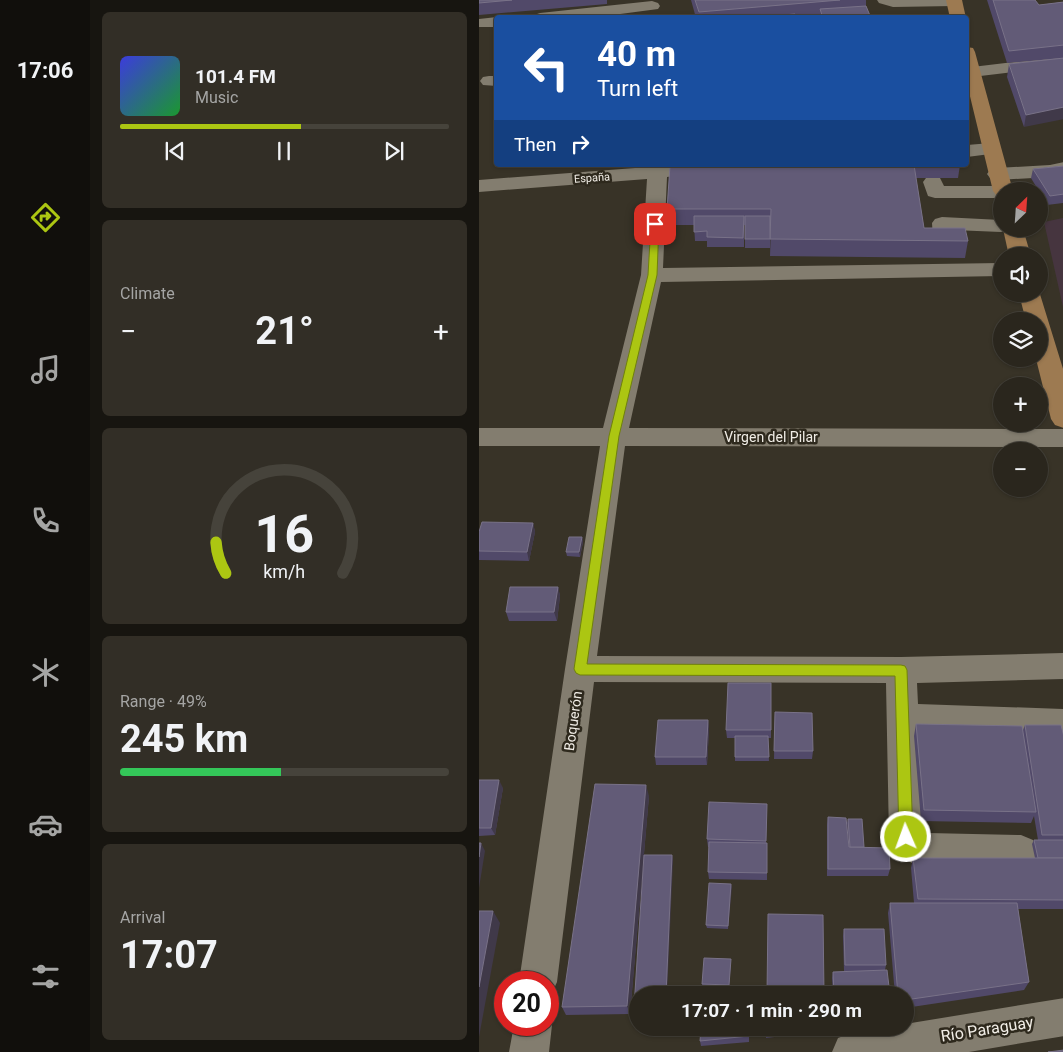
<!DOCTYPE html>
<meta charset="utf-8">
<style>
body{margin:0;font-family:Roboto,sans-serif;background:#322e26;color:#f1f3f6;height:100vh;display:flex;flex-direction:column;font-size:19px;white-space:nowrap}
*{box-sizing:border-box;margin:0}
p{font-size:16px;color:#a5a5a4}
.icon{flex:none;width:28px;height:28px;fill:none;stroke:currentColor;stroke-width:2;stroke-linecap:round;stroke-linejoin:round}
.map{position:relative;flex:1;overflow:hidden}
.sheet{display:flex;flex-direction:column;gap:12px;padding:12px;background:#171510;width:389px}
.sheet>*{flex:none}
.banner{position:absolute;left:15px;top:15px;width:475px;height:152px;border-radius:5px;box-shadow:0 1px 4px #0004,0 0 0 1px #46433b;background:#1a4fa0;color:#fff;overflow:hidden}
.needle{width:32px;rotate:25deg}
.buttons{position:absolute;left:514px;top:182px;display:grid;gap:10px}
.buttons a{display:grid;place-items:center;width:55px;height:55px;border-radius:50%;background:#2a261d;box-shadow:0 1px 4px #0004,0 0 0 1px #46433b;font-size:25px}
.speed{position:absolute;left:15px;top:971px;display:flex;gap:10px;font-size:25px;font-weight:700;text-align:center}
.speed>*{display:grid;place-content:center;width:65px;height:65px;border-radius:50%;background:#2a261d;box-shadow:0 1px 4px #0004,0 0 0 1px #46433b;line-height:1}
.speed .limit{border:8px solid #d22;background:#fff;color:#111}
.pin{position:absolute;display:grid;place-items:center;width:42px;height:42px;color:#fff;margin:-21px;border-radius:10px;box-shadow:0 2px 8px #0006}
.me{position:absolute;width:55px;margin:-28px;rotate:358deg;stroke-linejoin:round;filter:drop-shadow(0 0 4px #0008)}
.turn{display:flex;align-items:center;gap:18px;height:105px;padding:0 20px;font-size:22px}
.turn .icon{width:65px;height:65px;stroke-width:2.5}
.turn b{display:block;font-size:35px;line-height:42px}
.then{display:flex;align-items:center;height:48px;padding:0 20px;background:#0003;gap:10px;font-size:19px}
.big{font-size:38px;font-weight:700;line-height:1.1}
.sheet .widget{flex:1;display:flex;flex-direction:column;justify-content:center;gap:8px;min-width:0;padding:0 18px;border-radius:8px;background:#322e26}
.sheet .dial{align-items:center;gap:0}
.dial svg{height:130px;overflow:visible;fill:none;stroke:#46433b;stroke-width:7;stroke-linecap:round;text-anchor:middle}
.dial text{fill:#f1f3f6;stroke:none}
.song{display:flex;align-items:center;gap:15px}
.cover{width:60px;height:60px;border-radius:8px;background:linear-gradient(135deg,hsl(240 70% 55%),hsl(130 70% 35%))}
.played{height:5px;border-radius:2px;background:linear-gradient(90deg,#acc612 55%,#46433b 55%)}
.keys{display:flex;justify-content:space-around;direction:ltr}
.heat{display:flex;justify-content:space-between;align-items:center;font-size:28px;direction:ltr}
.charge{height:8px;border-radius:4px;background:linear-gradient(90deg,#34c759 49%,#46433b 0)}
.trip{position:absolute;left:150px;top:986px;width:285px;height:50px;border-radius:25px;background:#2a261d;box-shadow:0 1px 4px #0004,0 0 0 1px #46433b;font-weight:700;line-height:50px;text-align:center}
main{display:flex;flex:1;min-height:0}
.tabs{display:flex;flex-direction:column;width:90px;justify-content:space-around;align-items:center;background:#110f0c;color:#a5a5a4}
.tabs .icon{width:35px;height:35px}
.tabs .selected{color:#acc612}
.tabs b{font-size:22px;color:#f1f3f6}
.map>svg:first-child{display:block}
.industrial{fill:#46353f}
.lines{fill:none;stroke-linecap:round;stroke-linejoin:round}
.minor{fill:#837d6f;fill-rule:evenodd}
.major{fill:#9d7a51;fill-rule:evenodd}
.wall{fill:#514969}
.shaded-wall{fill:#403949}
.building{fill:#625b77;stroke:#797288}
.route{fill:#acc612;stroke:#70810c}
.labels{text-anchor:middle;dominant-baseline:central;stroke-width:5;stroke-linejoin:round;paint-order:stroke}
.far-street-label{font-size:11px;fill:#f1ede6;stroke:#2e291d}
.street-label{font-size:14px;fill:#f1ede6;stroke:#2e291d}
.near-street-label{font-size:16px;fill:#f1ede6;stroke:#2e291d}
</style>
<main>
<nav class="tabs">
<b>17:06</b>
<svg class="icon selected" aria-label="directions" viewBox="0 0 24 24"><path d="M12 3l9 9-9 9-9-9zM9 14v-3h6M13 9l2 2-2 2"/></svg>
<svg class="icon" aria-label="music" viewBox="0 0 24 24"><path d="M9 18V5l10-2v13"/><circle cx="6" cy="18" r="3"/><circle cx="16" cy="16" r="3"/></svg>
<svg class="icon" aria-label="phone" viewBox="0 0 24 24"><path d="M5 4h4l2 5-3 2q2 4 5 5l2-3 5 2v4C11 20 4 13 5 4z"/></svg>
<svg class="icon" aria-label="climate" viewBox="0 0 24 24"><path d="M12 3v18M4 7l16 10M4 17L20 7"/></svg>
<svg class="icon" aria-label="car" viewBox="0 0 24 24"><path d="M5 17H2v-5l4-1 3-4h7l3 4 3 1v5h-3M9 17h6M6 11h13"/><circle cx="7" cy="17" r="2"/><circle cx="17" cy="17" r="2"/></svg>
<svg class="icon" aria-label="filters" viewBox="0 0 24 24"><path d="M4 7h16M4 17h16"/><circle cx="9" cy="7" r="2"/><circle cx="15" cy="17" r="2"/></svg>
</nav>
<section class="sheet">
<div class="widget">
<div class="song"><i class="cover"></i><div><b>101.4 FM</b><p>Music</p></div></div>
<div class="played"></div>
<div class="keys"><svg class="icon" aria-label="previous" viewBox="0 0 24 24"><path d="M18 5L8 12l10 7zM5 5v14"/></svg><svg class="icon" aria-label="pause" viewBox="0 0 24 24"><path d="M8 5v14M16 5v14"/></svg><svg class="icon" aria-label="next" viewBox="0 0 24 24"><path d="M6 5l10 7-10 7zM19 5v14"/></svg></div>
</div>
<div class="widget"><p>Climate</p>
<div class="heat"><a>−</a><b class="big">21°</b><a>+</a></div>
</div>
<div class="widget dial"><svg viewBox="0 0 100 80">
<path d="M14 69A42 42 0 1 1 86 69"/>
<path d="M14 69A42 42 0 0 1 8 50" stroke="#acc612"/>
<text x="50" y="56" font-size="32" font-weight="700">16</text>
<text x="50" y="72" font-size="11">km/h</text>
</svg></div>
<div class="widget"><p>Range · 49%</p><b class="big">245 km</b><div class="charge"></div></div>
<div class="widget"><p>Arrival</p><b class="big">17:07</b></div>
</section>
<div class="map">
<svg width="585" height="1052" viewBox="0 0 585 1052">
<rect width="100%" height="100%" fill="#383327"/>
<polygon class="industrial" points="584,218 585,218 584,307 565,222"/>
<g class="lines">
<g class="minor">
<polygon points="398,0 482,0 483,1 481,4 475,6 414,7 400,3"/>
<polygon points="173,1 179,3 181,6 179,9 111,18 53,18 55,15 61,13"/>
<polygon points="18,17 20,18 18,18 18,27 0,27 0,19"/>
<polygon points="585,56 585,66 493,77 488,76 488,68 493,67"/>
<polygon points="10,76 18,76 18,86 4,85 1,81 4,77"/>
<polygon points="512,143 519,145 522,149 519,153 488,157 488,145"/>
<polygon points="585,162 585,174 571,177 518,180 511,178 508,174 511,170 518,168 571,165"/>
<path d="M169 165 202 167 205 171 202 175 188 177 184 268 522 263V276L182 282 150 428 585 429V447L146 446 118 656 422 657 585 653V679L438 683 439 704 585 709V737L440 733 444 829 449 833 542 835 554 840 559 852 554 864 542 869 442 867C426 861 416 852 410 837L407 683 115 682 78 982 72 995 69 997V982H40L86 669 121 446H0V428H124L162 275 168 179 0 192V180L169 167Z"/>
<polygon points="454,176 461,178 465,186 522,186 529,188 532,191 522,191 522,198 456,198 449,196 444,182 447,178"/>
<polygon points="463,217 522,220 522,229 531,229 522,232 474,230 476,239 472,243 465,245 458,243 454,239 453,223 456,219"/>
<path d="M585 998V1036L490 1052H353L359 1038C381 1029 403 1028 426 1028V1024Z"/>
<polygon points="69,1014 73,1025 70,1052 30,1052 35,1025 69,1025"/>
</g>
<g class="major">
<polygon points="467,0 483,0 487,18 471,18"/>
<polygon points="488,47 494,48 496,52 534,191 522,191 522,197 517,195 514,191 488,84"/>
<polygon points="524,229 544,229 552,256 530,256"/>
<polygon points="560,291 585,372 585,428 576,425 572,419 557,359 560,359 560,321 547,321 540,294 560,294"/>
</g>
</g>
<g class="wall">
<polygon points="0,0 128,0 128,4 0,15"/>
<polygon points="212,0 387,0 387,6 392,18 340,18 341,17 330,18 217,18"/>
<polygon points="508,0 556,0 560,5 585,2 585,58 528,63"/>
<polygon points="585,58 545,127 528,77 530,64"/>
<polygon points="193,165 481,165 479,178 437,178 445,228 489,241 486,258 291,256 292,225 291,225 291,248 266,248 266,225 265,225 265,247 228,247 228,241 216,241 215,225 189,225 188,209"/>
<polygon points="585,166 585,203 568,205 552,178 554,169"/>
<polygon points="54,523 56,532 50,561 0,560 0,532"/>
<polygon points="103,537 104,542 101,557 88,556 87,552"/>
<polygon points="79,587 81,596 78,621 30,621 27,612"/>
<polygon points="292,683 292,738 289,738 290,761 256,761 256,738 248,738 247,730"/>
<polygon points="296,712 334,751 333,759 295,759"/>
<polygon points="229,720 230,729 228,765 177,765 176,757"/>
<polygon points="437,724 544,730 546,725 585,737 585,909 539,909 550,982 545,990 426,1008 426,995 416,995 409,913 411,903 435,903 432,868 434,858 556,858 553,844 555,840 559,840 555,816 552,823 442,821 435,736"/>
<polygon points="0,780 24,788 16,835 0,836"/>
<polygon points="170,796 151,1014 87,1015 83,1007"/>
<polygon points="288,804 287,843 288,843 288,880 230,879 229,872 230,847 229,847 228,839"/>
<polygon points="349,817 370,847 368,823 369,819 385,847 411,869 409,876 348,876 348,825"/>
<polygon points="193,855 194,862 159,995 159,1013 157,1013 155,1007"/>
<polygon points="252,884 249,929 228,928 227,925"/>
<polygon points="365,929 407,965 406,970 411,995 354,995 353,978 354,972 380,971 365,971 364,936"/>
<polygon points="252,962 250,987 224,987 223,984"/>
<polygon points="222,1028 270,1028 270,1042 222,1046 221,1041"/>
<polygon points="287,1028 354,1028 354,1030 287,1038"/>
</g>
<g class="shaded-wall">
<polygon points="585,107 585,119 545,127 547,115"/>
<polygon points="54,523 56,532 50,561 48,552"/>
<polygon points="103,537 104,542 101,557 100,552"/>
<polygon points="79,587 81,596 78,621 75,612"/>
<polygon points="229,720 230,729 228,765 227,757"/>
<polygon points="20,780 24,788 16,835 12,828"/>
<polygon points="167,785 170,796 151,1014 148,1006"/>
<polygon points="2,843 6,851 0,888 0,857"/>
<polygon points="193,855 194,862 188,995 187,995"/>
<polygon points="252,884 253,887 249,929 249,926"/>
<polygon points="14,911 21,923 0,1037 0,987"/>
</g>
<g class="building">
<polygon points="0,0 33,0 0,3"/>
<polygon points="216,0 361,0 220,12"/>
<polygon points="514,0 556,0 560,5 585,2 585,45 530,51"/>
<polygon points="387,6 392,18 344,18 341,9"/>
<polygon points="316,14 318,18 293,18 292,16"/>
<polygon points="585,58 585,107 547,115 530,64"/>
<polygon points="193,165 435,165 445,228 486,228 489,241 291,239 292,209 188,209 191,166"/>
<polygon points="585,166 585,194 571,196 554,169"/>
<polygon points="215,216 265,216 264,238 228,237 228,231 215,232"/>
<rect x="266" y="216" width="25" height="23"/>
<polygon points="3,522 54,523 48,552 0,551 0,532"/>
<polygon points="90,537 103,537 100,552 87,552"/>
<polygon points="31,587 79,587 75,612 27,612"/>
<polygon points="249,683 292,683 292,730 247,730"/>
<polygon points="296,712 333,713 334,751 295,751"/>
<polygon points="179,720 229,720 227,757 176,757"/>
<polygon points="437,724 543,726 557,812 445,810"/>
<polygon points="546,725 582,725 585,737 585,835 563,835"/>
<polygon points="256,736 289,736 290,757 256,757"/>
<polygon points="0,780 20,780 12,828 0,828"/>
<polygon points="116,784 167,785 148,1006 83,1007"/>
<polygon points="230,802 288,804 287,841 228,839"/>
<polygon points="349,817 367,818 370,847 410,848 411,869 349,869"/>
<polygon points="369,819 383,819 385,847 371,847"/>
<polygon points="555,840 585,840 585,858 559,858"/>
<polygon points="230,842 288,843 288,873 229,872"/>
<polygon points="0,843 2,843 0,857"/>
<polygon points="165,855 193,855 187,995 159,995 159,1007 155,1007"/>
<polygon points="434,858 585,858 585,900 439,899"/>
<polygon points="230,883 252,884 249,926 227,925"/>
<polygon points="411,903 538,903 550,982 426,1000 426,995 419,995"/>
<polygon points="0,911 14,911 0,987"/>
<polygon points="289,914 344,915 345,995 288,995"/>
<polygon points="365,929 405,929 407,965 366,965"/>
<polygon points="225,958 252,959 250,985 223,984"/>
<polygon points="408,970 411,995 355,995 354,972"/>
<polygon points="270,986 270,995 223,995 224,988"/>
<polygon points="222,1028 270,1028 270,1036 221,1041"/>
<polygon points="287,1028 327,1028 286,1032"/>
<polygon points="585,1050 585,1052 569,1052"/>
</g>
<polygon class="route" points="176,221 180,224 178,275 140,436 108,664 422,665 426,666 428,670 434,837 432,842 427,844 422,842 420,837 416,676 101,675 97,673 95,669 130,436 169,275 172,224"/>
<g class="labels">
<g class="far-street-label">
<text transform="translate(113 178) rotate(-4)">España</text>
</g>
<g class="street-label">
<text x="292" y="437">Virgen del Pilar</text>
<text transform="translate(94 721) rotate(-82)">Boquerón</text>
</g>
<g class="near-street-label">
<text transform="translate(508 1029) rotate(-9)">Río Paraguay</text>
</g>
</g>
</svg>
<div class="buttons">
<a><svg class="needle" viewBox="-14 -14 28 28"><path d="M0-13l5 13h-10z" fill="#e53935"/><path d="M0 13l5-13h-10z" fill="#a5a5a4"/></svg></a>
<a><svg class="icon" aria-label="sound" viewBox="0 0 24 24"><path d="M4 9h4l5-4v14l-5-4H4zM17 9q2 3 0 6"/></svg></a>
<a><svg class="icon" aria-label="layers" viewBox="0 0 24 24"><path d="M12 4l9 5-9 5-9-5zM3 14l9 5 9-5"/></svg></a>
<a>+</a>
<a>−</a>
</div>
<div class="speed"><div class="limit">20</div></div>
<div class="pin" style="left:176px;top:224px;background:#d93025"><svg class="icon" aria-label="arrive" viewBox="0 0 24 24"><path d="M6 21V4h12l-3 4 3 4H6"/></svg></div>
<svg class="me" style="left:427px;top:837px" viewBox="-20 -20 40 40"><circle r="17" fill="#acc612" stroke="#fff" stroke-width="3"/><path d="M0-11L8 9 0 5-8 9z" fill="#fff"/></svg>
<div class="trip">17:07 · 1 min · 290 m</div>
<div class="banner">
<div class="turn"><svg class="icon" aria-label="left" viewBox="0 0 24 24"><path d="M17 20v-9H6M10 6l-5 5 5 5"/></svg><div><b>40 m</b>Turn left</div></div>
<div class="then">Then<svg class="icon" aria-label="right" viewBox="0 0 24 24"><path d="M7 20v-9h11M14 6l5 5-5 5"/></svg></div>
</div>
</div>
</main>
